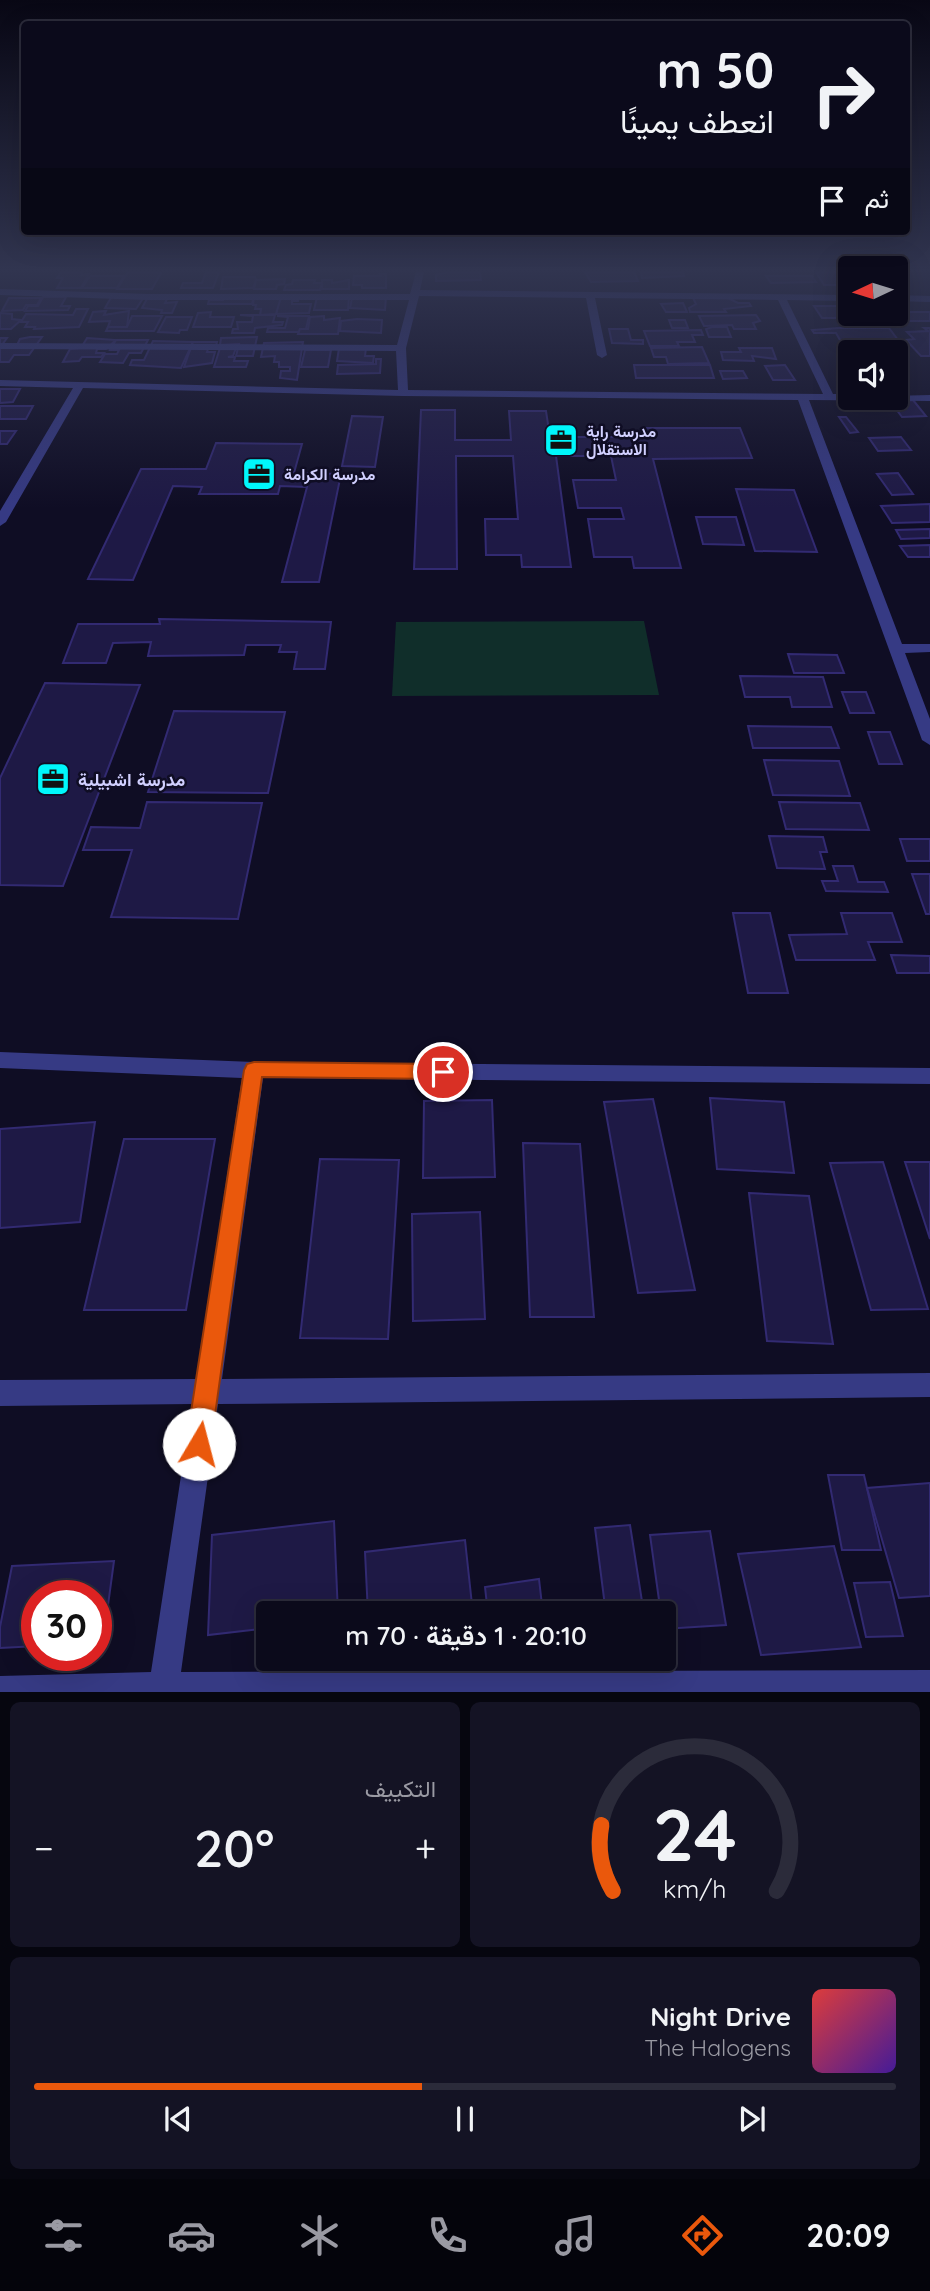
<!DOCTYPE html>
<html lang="ar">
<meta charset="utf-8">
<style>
body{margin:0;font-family:Quicksand,Vazirmatn,sans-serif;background:#141324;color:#f1f3f6;direction:rtl;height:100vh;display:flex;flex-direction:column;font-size:26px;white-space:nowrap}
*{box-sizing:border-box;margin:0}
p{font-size:23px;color:#9a9aa3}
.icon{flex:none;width:38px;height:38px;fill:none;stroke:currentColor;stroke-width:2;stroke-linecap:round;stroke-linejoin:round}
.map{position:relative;height:1692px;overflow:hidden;direction:ltr}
.side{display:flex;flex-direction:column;gap:10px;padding:10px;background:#06060f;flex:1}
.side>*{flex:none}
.banner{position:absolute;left:21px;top:21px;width:889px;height:214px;border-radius:7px;box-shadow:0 7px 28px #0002,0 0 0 2px #2b2b3a;direction:rtl;background:#0b0a1b;color:#f1f3f6;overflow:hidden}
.needle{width:46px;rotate:266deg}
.controls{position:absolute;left:838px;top:256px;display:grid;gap:14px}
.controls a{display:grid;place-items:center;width:70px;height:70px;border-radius:7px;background:#0b0a1b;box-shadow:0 7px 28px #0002,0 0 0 2px #2b2b3a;font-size:35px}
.speed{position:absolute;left:21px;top:1580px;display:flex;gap:14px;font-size:35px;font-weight:700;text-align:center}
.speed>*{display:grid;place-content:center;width:91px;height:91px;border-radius:50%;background:#0b0a1b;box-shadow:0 7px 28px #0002,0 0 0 2px #2b2b3a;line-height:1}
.speed .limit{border:10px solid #d22;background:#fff;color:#111}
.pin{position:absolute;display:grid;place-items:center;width:60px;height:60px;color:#fff;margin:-30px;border:4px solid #fff;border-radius:50%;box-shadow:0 2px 7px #0007}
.me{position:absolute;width:77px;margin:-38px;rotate:8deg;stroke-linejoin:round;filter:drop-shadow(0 0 5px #0008)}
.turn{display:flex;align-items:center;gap:24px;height:147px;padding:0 21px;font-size:32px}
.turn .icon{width:91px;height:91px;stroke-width:2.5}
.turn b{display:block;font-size:49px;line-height:60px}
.then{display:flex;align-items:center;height:66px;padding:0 21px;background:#0003;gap:14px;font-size:26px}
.big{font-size:52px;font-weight:600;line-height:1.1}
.side .tile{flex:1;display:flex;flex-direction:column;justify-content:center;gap:10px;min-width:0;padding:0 24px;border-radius:10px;background:#141324}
.side .dial{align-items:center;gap:0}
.dial svg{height:182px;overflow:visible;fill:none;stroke:#2b2b3a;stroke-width:7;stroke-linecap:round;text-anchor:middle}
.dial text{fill:#f1f3f6;stroke:none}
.song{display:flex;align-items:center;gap:21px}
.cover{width:84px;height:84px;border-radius:10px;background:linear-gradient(135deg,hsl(0 70% 55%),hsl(260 70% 35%))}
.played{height:7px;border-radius:4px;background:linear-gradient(90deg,#ea580c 45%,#2b2b3a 45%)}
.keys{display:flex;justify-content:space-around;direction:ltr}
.heat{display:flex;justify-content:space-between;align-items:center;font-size:38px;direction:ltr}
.side .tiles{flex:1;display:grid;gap:10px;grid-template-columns:1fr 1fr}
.tile:last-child{grid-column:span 2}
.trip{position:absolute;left:256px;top:1601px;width:420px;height:70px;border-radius:7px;background:#0b0a1b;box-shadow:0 7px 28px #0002,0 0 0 2px #2b2b3a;font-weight:600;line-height:70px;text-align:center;direction:rtl}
.menu{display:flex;height:112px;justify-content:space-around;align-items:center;background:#04040b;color:#9a9aa3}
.menu .icon{width:49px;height:49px}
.menu .on{color:#ea580c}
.menu b{font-size:32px;color:#f1f3f6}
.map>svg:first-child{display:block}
.green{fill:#102e2a}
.building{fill:#1e1945;stroke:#322a72;stroke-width:2}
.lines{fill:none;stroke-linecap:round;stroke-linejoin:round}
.minor{fill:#363a84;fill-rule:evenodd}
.route{fill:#ea580c;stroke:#983908;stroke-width:2}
.labels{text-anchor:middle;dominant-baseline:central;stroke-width:5;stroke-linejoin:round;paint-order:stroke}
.far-poi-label{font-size:16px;font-weight:bold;fill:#d1d0ff;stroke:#0f0d24;text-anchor:start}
.poi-label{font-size:18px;font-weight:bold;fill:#d1d0ff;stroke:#0f0d24;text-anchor:start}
</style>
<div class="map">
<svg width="930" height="1693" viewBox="0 0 930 1693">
<rect width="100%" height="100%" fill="#0f0d24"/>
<polygon class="green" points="644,621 659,695 392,696 396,622"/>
<g class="building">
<polygon points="61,272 82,272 81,275 89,274 81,288 57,288 63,278 57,278"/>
<polygon points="128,272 157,272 161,273 152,289 117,289"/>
<polygon points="206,272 219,272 213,288 181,288 183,283 202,283"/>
<polygon points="448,272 480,272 481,280 436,281 436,275"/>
<polygon points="585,272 634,272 638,281 591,282"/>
<polygon points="641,272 683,272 684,276 642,278"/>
<polygon points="816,272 850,272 850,285 824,285"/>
<polygon points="380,274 386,274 386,288 362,288 362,285 353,285 354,276 381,276"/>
<polygon points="90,276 124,276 117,288 82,288"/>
<polygon points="766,276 812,276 816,282 771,283"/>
<polygon points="223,277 255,277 256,280 253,288 221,289"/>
<polygon points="285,279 284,284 277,285 276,289 254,289 256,280"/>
<polygon points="293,280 315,280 314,283 322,283 320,290 284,290 286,285 292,284"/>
<polygon points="322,280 332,280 332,283 349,280 349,289 322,289"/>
<polygon points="112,296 144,297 136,309 105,308"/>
<polygon points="224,296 254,296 252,304 208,304 209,300 223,300"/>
<polygon points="280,296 299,296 298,301 292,301 292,304 311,304 309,313 276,314"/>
<polygon points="43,297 66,297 61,306 70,306 68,310 25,311 28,306 38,306"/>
<polygon points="148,297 168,297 165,303 177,302 172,313 161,313 162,310 142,308"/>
<polygon points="254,297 281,297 276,314 260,315 261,309 255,309 256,305 253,305"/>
<polygon points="317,297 349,298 348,310 314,310"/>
<polygon points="386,297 385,310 350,308 352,298"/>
<polygon points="9,298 41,298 37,305 26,305 23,310 2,311"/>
<polygon points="693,298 728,298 738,303 749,303 751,306 724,309 726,312 690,312 689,308 696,304"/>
<polygon points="683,303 687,312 666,312 661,304"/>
<polygon points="814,306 848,306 856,318 822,318"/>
<polygon points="76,309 88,309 79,327 34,329 35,327 25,327 28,322 21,322 26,314 73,315"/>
<polygon points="106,311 104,315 129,311 127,327 108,327 110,321 89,322 93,312"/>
<polygon points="211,312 210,317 234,317 231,327 193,327 198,313"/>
<polygon points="898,312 930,312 930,321 906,321"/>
<polygon points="0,313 12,314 12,319 21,320 11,329 0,329"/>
<polygon points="240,315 275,315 273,322 283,322 282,325 255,328 254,333 232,333 233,329 238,329 237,322 252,322 253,316"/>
<polygon points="756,315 760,321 753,323 756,329 734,329 732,325 704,326 699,316"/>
<polygon points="132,316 162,316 154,331 106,331 108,327 127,327"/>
<polygon points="277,316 309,316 306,329 300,329 299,332 267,332 268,328 285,328 288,317"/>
<polygon points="324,316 324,320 340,318 338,334 298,334 300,329 308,329 310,317"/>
<polygon points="166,317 192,317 187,330 180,330 179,333 158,332"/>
<polygon points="357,319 382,320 381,333 340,331 341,321"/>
<polygon points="669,320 685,320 688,328 672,328"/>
<polygon points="712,327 727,327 731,337 709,337 706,329"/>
<polygon points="839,328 889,328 898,340 840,340 836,333 814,333 812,330"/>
<polygon points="924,328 930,328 930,356 921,356 906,340 914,339 907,332 928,331"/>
<polygon points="609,329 628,329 631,340 643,340 643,344 612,343"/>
<polygon points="701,330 703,335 692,335 695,342 677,342 679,346 650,346 644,331"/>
<polygon points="30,337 42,337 29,355 14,355 9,362 0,362 0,338 7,338 2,345 17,345 20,339"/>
<polygon points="257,337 253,356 236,356 239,344 220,345 221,338"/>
<polygon points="87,338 116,340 106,349 97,349 96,353 104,353 101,357 82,357 79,361 63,362 70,349 81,348"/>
<polygon points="116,340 148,340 141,353 129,353 123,363 100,362 105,354 117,354 119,350 110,350"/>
<polygon points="153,341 193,342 181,368 130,365 132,360 144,360"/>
<polygon points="193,342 217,342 216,346 209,346 207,352 215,352 212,363 184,367"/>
<polygon points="303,342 297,380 280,378 281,371 290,371 290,367 279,367 279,362 274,362 275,356 261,357 264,343"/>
<polygon points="702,347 709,363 668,364 666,357 654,357 651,348"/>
<polygon points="220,348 236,348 233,356 228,357 235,357 234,361 248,361 246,367 214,367"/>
<polygon points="339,348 366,348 365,356 374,356 373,363 337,361"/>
<polygon points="739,348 772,348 776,359 752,356 754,361 723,360 721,352 741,352"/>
<polygon points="305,350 331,350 328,367 301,367"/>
<polygon points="376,359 381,359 380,373 337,374 338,365 376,364"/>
<polygon points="634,365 710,365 714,378 636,378"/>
<polygon points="785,365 795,380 773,380 765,366"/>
<polygon points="720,371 743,371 747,378 723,379"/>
<polygon points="0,389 20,389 13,402 0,403"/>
<polygon points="913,400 926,416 902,417 890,401"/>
<polygon points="0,406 33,406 26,419 0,419"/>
<polygon points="421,410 455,410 455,440 511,440 509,411 546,411 550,437 647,437 645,428 740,428 752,458 653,459 681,568 634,568 632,557 594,557 588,519 624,519 621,508 578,508 573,480 616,480 611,456 556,456 571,567 522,567 521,555 486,555 485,519 518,519 513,456 456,456 457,569 414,569"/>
<polygon points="352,416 383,417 375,467 342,466"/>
<polygon points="839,417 846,417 858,432 850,433"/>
<polygon points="0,431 16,431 7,444 0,444"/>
<polygon points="901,437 911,450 878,451 869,438"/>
<polygon points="216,443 302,444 294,473 341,474 319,582 282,582 307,487 280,486 278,494 199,494 202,487 173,486 133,580 88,579 141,469 206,469"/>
<polygon points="898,473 913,494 892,495 877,474"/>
<polygon points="736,489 794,490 817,552 755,551"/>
<polygon points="930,504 930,522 892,523 881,506"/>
<polygon points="696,517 736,517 744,545 703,544"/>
<polygon points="930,529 930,538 901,539 896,530"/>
<polygon points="930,545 930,557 908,557 900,546"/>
<polygon points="159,619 331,622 325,669 294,669 297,652 279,652 281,645 246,645 244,655 148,656 151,642 113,643 106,663 63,663 78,624 160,624"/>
<polygon points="788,654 837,655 844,673 794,673"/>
<polygon points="740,676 823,677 832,707 792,707 790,697 745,697"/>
<polygon points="45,683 140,685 63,886 0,885 0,778"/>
<polygon points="842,692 866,692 874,713 850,713"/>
<polygon points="174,711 285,712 268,793 148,792"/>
<polygon points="748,726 831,727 839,748 753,748"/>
<polygon points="868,732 890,732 902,764 879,764"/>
<polygon points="764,760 839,761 850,796 773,795"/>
<polygon points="147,802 262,803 238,919 111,917 132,850 83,850 91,827 140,828"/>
<polygon points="779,802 860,803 869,830 786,829"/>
<polygon points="769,836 823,837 827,852 820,852 825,869 777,868"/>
<polygon points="900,839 930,839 930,861 907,861"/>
<polygon points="833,866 853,866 858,882 884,882 888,892 826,891 822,881 838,881"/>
<polygon points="912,874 930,874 930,914 926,914"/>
<polygon points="733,913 770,913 788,993 748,993"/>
<polygon points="841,913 892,913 902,942 868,942 875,960 796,960 789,935 847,934"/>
<polygon points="891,955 930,956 930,973 897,973"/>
<polygon points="710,1098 784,1102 794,1173 717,1169"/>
<polygon points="653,1099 695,1290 638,1293 604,1102"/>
<polygon points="492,1100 495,1177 423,1178 424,1101"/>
<polygon points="95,1122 80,1222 0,1228 0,1129"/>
<polygon points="124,1139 215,1139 186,1310 84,1310"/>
<polygon points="523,1143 580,1144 594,1317 530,1317"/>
<polygon points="320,1159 399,1160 388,1339 300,1338"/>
<polygon points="883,1162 928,1309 871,1310 830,1163"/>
<polygon points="905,1162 930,1162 930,1239"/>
<polygon points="749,1193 809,1196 833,1344 767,1341"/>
<polygon points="480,1212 485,1319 413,1321 412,1214"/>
<polygon points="828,1475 864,1475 881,1550 842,1550"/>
<polygon points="930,1483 930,1596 899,1598 867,1488"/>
<polygon points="334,1521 338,1614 268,1614 268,1628 208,1635 212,1535"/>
<polygon points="630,1525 644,1614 606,1614 595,1528"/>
<polygon points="710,1531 726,1625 663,1629 650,1535"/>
<polygon points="465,1540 473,1614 368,1614 365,1552"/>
<polygon points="834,1546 861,1647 761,1655 738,1554"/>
<polygon points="114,1561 103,1642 96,1642 96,1596 37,1596 37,1646 0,1648 0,1627 12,1566"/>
<polygon points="539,1579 543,1614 488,1614 485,1587"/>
<polygon points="890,1582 903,1636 866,1637 854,1583"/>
</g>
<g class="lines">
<g class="minor">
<path d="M416 272H424L420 290 850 295V301L787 300 833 394H850V397L930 395V401L809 400 902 644H930V652L905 653 930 719V745L922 740 798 400 403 396 83 388 6 522 0 526V511L73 388 0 386V380L398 390 396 351 0 349V343L397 345 409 300H148L0 295V289L148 294H410ZM419 296 586 298 597 355 602 358 607 355 595 298 778 300 823 394 408 390 406 348Z"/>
<polygon points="896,295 930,296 930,302 896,301"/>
<polygon points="0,1052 254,1062 930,1068 930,1084 263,1078 222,1379 930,1373 930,1397 218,1404 181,1672 930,1670 930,1693 0,1693 0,1676 151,1672 192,1404 0,1406 0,1380 196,1379 242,1078 0,1068"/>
</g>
</g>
<linearGradient id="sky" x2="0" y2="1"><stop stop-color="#080714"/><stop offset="0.53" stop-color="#313550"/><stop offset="1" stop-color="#313550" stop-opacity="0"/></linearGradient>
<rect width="930" height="509" fill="url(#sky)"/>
<polygon class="route" points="254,1062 443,1064 450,1066 452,1072 450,1077 443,1079 262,1077 211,1444 207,1452 199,1456 190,1452 186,1444 244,1070 247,1064"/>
<defs>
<g id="office-square" transform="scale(1.75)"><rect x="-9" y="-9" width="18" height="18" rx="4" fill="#00f7fb" stroke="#0f0d24"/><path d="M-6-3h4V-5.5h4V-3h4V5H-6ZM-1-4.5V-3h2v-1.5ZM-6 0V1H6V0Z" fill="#111"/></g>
</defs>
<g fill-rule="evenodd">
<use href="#office-square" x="561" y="440"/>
<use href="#office-square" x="259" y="474"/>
<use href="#office-square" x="53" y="779"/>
</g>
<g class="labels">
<g class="far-poi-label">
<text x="586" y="431">مدرسة راية<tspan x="586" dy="18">الاستقلال</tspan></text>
<text x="284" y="474">مدرسة الكرامة</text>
</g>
<g class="poi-label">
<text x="78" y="779">مدرسة اشبيلية</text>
</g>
</g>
</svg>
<div class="controls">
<a><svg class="needle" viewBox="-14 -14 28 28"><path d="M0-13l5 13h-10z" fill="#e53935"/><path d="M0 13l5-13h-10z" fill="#9a9aa3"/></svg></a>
<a><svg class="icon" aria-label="sound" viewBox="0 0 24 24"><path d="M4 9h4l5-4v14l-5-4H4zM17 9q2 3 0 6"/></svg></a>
</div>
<div class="speed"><div class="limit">30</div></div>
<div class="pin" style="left:443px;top:1072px;background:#d93025"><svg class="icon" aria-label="arrive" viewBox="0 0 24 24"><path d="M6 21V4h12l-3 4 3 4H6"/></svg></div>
<svg class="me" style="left:199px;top:1444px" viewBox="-20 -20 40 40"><circle r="19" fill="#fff"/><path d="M0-13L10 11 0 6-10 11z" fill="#ea580c"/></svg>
<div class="trip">20:10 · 1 دقيقة · 70 m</div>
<div class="banner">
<div class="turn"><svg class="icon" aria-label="right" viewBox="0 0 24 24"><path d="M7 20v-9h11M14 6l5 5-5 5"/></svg><div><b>50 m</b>انعطف يمينًا</div></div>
<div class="then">ثم<svg class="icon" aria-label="arrive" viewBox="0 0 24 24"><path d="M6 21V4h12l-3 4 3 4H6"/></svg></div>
</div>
</div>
<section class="side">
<div class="tiles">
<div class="tile dial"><svg viewBox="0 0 100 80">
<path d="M14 69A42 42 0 1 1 86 69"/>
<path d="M14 69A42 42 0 0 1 9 40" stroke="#ea580c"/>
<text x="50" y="56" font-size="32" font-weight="700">24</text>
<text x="50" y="72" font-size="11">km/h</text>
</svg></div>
<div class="tile"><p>التكييف</p>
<div class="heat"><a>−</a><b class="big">20°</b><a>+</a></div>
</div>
<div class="tile">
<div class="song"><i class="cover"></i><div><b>Night Drive</b><p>The Halogens</p></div></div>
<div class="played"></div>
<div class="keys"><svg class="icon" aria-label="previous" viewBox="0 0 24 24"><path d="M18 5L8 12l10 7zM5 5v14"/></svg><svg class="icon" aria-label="pause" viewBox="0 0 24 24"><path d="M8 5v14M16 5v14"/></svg><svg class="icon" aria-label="next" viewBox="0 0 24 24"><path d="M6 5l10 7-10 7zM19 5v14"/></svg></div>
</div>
</div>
</section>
<nav class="menu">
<b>20:09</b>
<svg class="icon on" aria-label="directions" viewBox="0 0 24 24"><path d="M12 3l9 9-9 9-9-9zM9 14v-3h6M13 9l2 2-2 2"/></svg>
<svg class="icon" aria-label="music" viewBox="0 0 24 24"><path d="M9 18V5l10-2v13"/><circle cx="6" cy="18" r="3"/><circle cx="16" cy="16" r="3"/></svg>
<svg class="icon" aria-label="phone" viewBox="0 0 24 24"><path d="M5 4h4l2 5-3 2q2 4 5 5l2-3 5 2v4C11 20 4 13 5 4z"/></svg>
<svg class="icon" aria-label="climate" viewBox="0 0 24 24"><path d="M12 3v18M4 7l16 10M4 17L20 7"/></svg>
<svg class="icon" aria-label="car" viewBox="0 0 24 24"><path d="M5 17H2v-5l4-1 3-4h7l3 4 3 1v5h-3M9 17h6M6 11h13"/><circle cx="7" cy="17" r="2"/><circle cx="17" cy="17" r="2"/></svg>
<svg class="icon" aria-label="filters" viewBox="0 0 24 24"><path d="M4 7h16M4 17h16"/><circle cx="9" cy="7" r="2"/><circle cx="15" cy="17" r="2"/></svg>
</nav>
